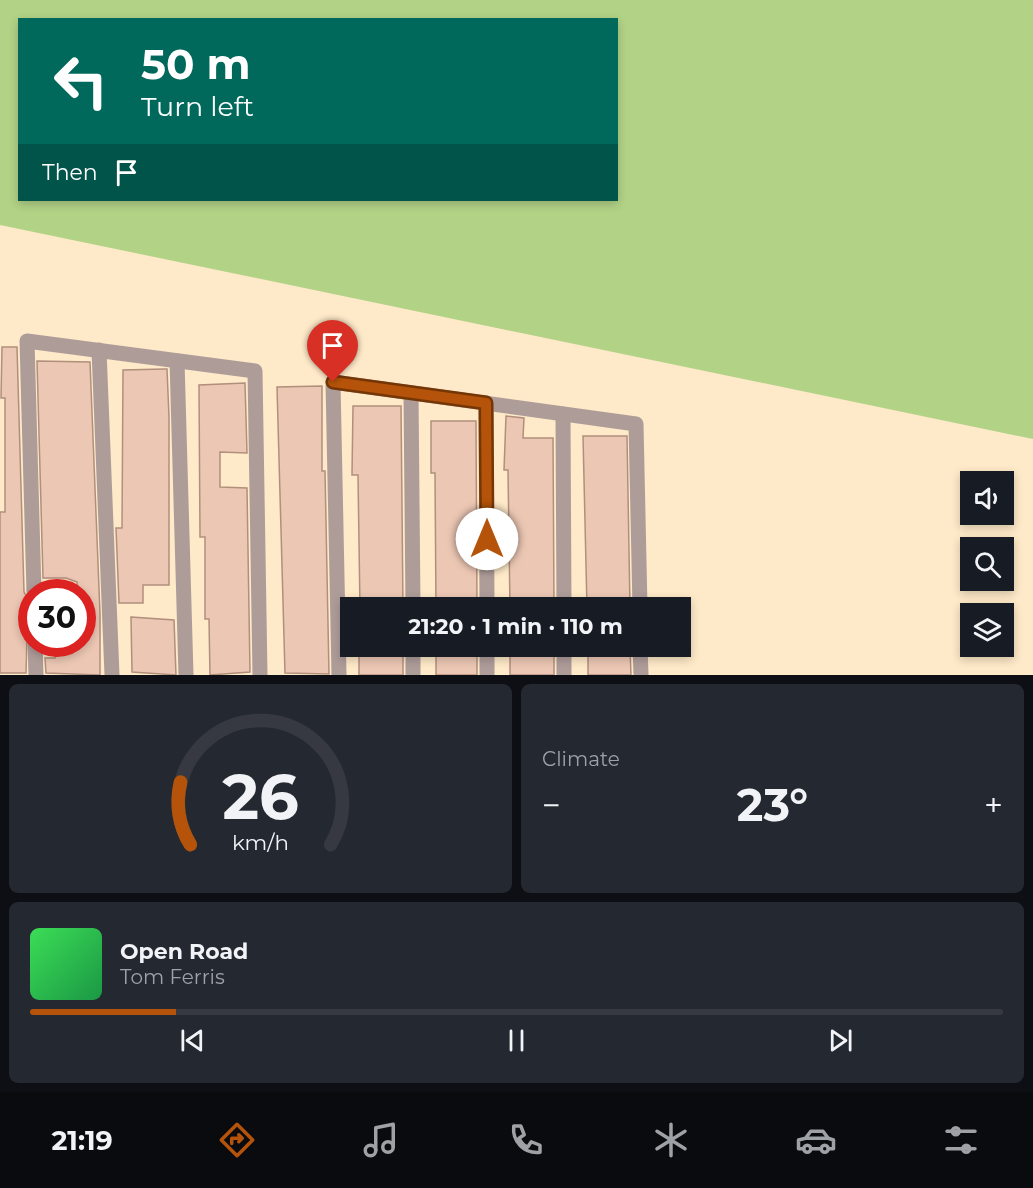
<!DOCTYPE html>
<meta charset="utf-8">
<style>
body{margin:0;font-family:Montserrat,sans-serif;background:#242831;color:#f1f3f6;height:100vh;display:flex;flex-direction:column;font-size:22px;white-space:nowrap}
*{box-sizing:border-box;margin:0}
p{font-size:20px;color:#9ea1a6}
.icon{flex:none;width:33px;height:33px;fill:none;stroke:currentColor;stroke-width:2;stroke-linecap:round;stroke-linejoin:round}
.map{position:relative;height:675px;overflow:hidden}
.details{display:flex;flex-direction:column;gap:9px;padding:9px;background:#0d0f14;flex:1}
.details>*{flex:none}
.guide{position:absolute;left:18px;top:18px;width:600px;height:183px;border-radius:0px;box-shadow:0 3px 9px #0003;background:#00695c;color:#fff;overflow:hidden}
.buttons{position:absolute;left:960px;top:471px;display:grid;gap:12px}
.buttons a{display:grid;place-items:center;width:54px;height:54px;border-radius:0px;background:#171b24;box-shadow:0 3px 9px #0003;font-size:30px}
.speed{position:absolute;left:18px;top:579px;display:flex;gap:12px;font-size:30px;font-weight:700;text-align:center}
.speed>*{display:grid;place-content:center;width:78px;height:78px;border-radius:50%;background:#171b24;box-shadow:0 3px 9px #0003;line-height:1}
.speed .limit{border:9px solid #d22;background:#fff;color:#111}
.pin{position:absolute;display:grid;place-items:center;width:51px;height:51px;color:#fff;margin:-62px -26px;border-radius:50% 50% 50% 0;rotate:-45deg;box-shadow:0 0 6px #0007}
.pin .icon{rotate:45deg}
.me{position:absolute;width:66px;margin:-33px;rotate:0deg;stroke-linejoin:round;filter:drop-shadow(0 0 4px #0008)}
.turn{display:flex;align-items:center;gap:21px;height:126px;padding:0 24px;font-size:27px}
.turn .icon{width:78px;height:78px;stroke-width:2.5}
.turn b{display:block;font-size:42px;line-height:51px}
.then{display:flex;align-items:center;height:57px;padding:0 24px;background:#0003;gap:12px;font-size:22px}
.big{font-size:45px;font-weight:700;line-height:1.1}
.details .tile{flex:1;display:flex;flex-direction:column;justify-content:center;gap:9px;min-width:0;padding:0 21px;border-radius:9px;background:#242831}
.details .dial{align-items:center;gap:0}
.dial svg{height:156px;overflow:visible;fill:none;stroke:#363941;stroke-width:7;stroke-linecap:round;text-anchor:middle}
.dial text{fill:#f1f3f6;stroke:none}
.song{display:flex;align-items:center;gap:18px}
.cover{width:72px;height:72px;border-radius:9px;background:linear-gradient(135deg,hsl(130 70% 55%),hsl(140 70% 35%))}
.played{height:6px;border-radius:3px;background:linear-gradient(90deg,#b45309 15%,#363941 15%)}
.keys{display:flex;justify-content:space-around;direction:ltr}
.heat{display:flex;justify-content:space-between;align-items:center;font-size:33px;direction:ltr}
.details .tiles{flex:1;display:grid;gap:9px;grid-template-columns:1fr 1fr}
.tile:last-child{grid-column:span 2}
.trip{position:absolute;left:340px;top:597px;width:351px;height:60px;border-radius:0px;background:#171b24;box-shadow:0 3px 9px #0003;font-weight:700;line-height:60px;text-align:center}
.tab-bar{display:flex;height:96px;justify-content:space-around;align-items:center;background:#090b0e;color:#9ea1a6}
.tab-bar .icon{width:42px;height:42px}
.tab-bar .on{color:#b45309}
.tab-bar b{font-size:27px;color:#f1f3f6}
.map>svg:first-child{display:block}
.green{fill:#b2d286;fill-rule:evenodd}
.building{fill:#ecc7b4;stroke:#b18f7d;stroke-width:1.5}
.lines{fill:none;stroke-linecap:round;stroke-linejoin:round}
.minor{stroke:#ae9c99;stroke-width:15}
.route-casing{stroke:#753606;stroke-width:15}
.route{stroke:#b45309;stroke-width:10}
</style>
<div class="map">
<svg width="1033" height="675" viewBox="0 0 1033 675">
<rect width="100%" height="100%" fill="#fee9c8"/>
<path class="green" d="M0 0H1033V439L0 225ZM20 20H616V200H20Z"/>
<g class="building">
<polygon points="2,347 17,347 24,592 28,599 26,673 0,673 0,512 5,512 5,398 1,398"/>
<polygon points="37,361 90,362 100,614 100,675 46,673 45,658 55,658 55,644 82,644 82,592 77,592 77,582 66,578 43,578"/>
<polygon points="165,369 167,369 169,417 169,585 143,585 143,603 119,603 116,528 122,528 123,370"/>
<polygon points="245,383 247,453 220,452 220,487 247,488 250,672 210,675 209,619 205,619 205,537 200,537 199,385"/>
<polygon points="322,386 322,471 325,471 329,674 285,673 277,387"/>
<polygon points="353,406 401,406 403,608 360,608 358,475 352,475"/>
<polygon points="506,416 524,418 523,438 553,438 554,608 510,608 508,470 504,470"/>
<polygon points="431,421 476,421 477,608 436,608 435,473 431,473"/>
<polygon points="583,436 627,436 630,608 587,608"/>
<polygon points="131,617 174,620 176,675 132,672"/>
<polygon points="588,649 630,650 631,675 588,675"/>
<rect x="510" y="650" width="44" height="25"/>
<rect x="436" y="651" width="41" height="24"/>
<rect x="359" y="654" width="44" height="21"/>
</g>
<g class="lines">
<g class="minor">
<polyline points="99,350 112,675"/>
<polyline points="177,361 186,675"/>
<polyline points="411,393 413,608"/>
<polyline points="486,403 487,608"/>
<polyline points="563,414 564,608"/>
<polyline points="34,592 27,341 255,371 260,675"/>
<polyline points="35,644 36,675"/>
<polyline points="413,646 413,675"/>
<polyline points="487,646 487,675"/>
<polyline points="564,646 564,675"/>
<polyline points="640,646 641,675"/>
<polyline points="339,675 333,382 636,424 640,608"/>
</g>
</g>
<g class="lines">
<g class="route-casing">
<polyline id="route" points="333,382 486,403 487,539"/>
</g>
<use href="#route" class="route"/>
</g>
</svg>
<div class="buttons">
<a><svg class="icon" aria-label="sound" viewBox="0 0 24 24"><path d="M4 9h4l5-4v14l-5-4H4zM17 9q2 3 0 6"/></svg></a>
<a><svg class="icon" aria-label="search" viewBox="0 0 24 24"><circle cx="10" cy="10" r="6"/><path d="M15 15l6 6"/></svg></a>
<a><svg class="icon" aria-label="layers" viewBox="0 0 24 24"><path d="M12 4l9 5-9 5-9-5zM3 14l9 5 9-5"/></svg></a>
</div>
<div class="speed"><div class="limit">30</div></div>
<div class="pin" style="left:333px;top:382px;background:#d93025"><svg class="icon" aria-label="arrive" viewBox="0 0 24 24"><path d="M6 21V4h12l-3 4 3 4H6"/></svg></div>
<svg class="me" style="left:487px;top:539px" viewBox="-20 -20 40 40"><circle r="19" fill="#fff"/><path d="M0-13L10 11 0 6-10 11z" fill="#b45309"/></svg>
<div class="trip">21:20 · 1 min · 110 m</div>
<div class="guide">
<div class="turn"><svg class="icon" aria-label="left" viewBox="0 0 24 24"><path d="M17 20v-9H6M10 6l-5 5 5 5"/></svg><div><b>50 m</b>Turn left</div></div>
<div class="then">Then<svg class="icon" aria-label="arrive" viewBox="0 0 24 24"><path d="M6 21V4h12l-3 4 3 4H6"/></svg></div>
</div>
</div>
<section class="details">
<div class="tiles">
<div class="tile dial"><svg viewBox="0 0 100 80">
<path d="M14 69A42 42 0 1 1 86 69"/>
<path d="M14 69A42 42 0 0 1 9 37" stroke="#b45309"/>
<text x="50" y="56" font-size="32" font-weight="700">26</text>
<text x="50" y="72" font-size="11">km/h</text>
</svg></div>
<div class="tile"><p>Climate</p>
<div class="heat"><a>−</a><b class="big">23°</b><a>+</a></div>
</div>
<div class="tile">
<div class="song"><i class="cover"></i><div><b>Open Road</b><p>Tom Ferris</p></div></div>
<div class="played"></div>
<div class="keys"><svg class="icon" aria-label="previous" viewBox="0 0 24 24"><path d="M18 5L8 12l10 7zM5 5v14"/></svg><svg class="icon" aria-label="pause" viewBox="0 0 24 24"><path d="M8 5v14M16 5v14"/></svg><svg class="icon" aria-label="next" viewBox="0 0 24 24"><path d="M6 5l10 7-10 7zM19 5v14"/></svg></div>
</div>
</div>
</section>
<nav class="tab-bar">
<b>21:19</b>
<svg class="icon on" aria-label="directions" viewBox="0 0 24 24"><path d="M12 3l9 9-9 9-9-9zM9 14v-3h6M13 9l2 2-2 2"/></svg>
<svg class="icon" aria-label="music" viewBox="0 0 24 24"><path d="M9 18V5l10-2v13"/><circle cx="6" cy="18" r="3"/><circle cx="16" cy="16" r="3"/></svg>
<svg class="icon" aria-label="phone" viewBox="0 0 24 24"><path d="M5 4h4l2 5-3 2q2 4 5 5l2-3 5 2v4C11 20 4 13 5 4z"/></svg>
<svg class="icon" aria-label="climate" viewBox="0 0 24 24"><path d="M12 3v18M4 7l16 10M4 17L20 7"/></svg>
<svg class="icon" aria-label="car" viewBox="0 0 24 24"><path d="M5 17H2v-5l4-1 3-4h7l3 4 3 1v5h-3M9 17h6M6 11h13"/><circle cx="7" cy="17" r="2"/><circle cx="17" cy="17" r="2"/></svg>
<svg class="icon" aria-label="filters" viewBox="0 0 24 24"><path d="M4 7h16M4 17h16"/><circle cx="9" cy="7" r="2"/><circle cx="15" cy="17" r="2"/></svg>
</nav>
